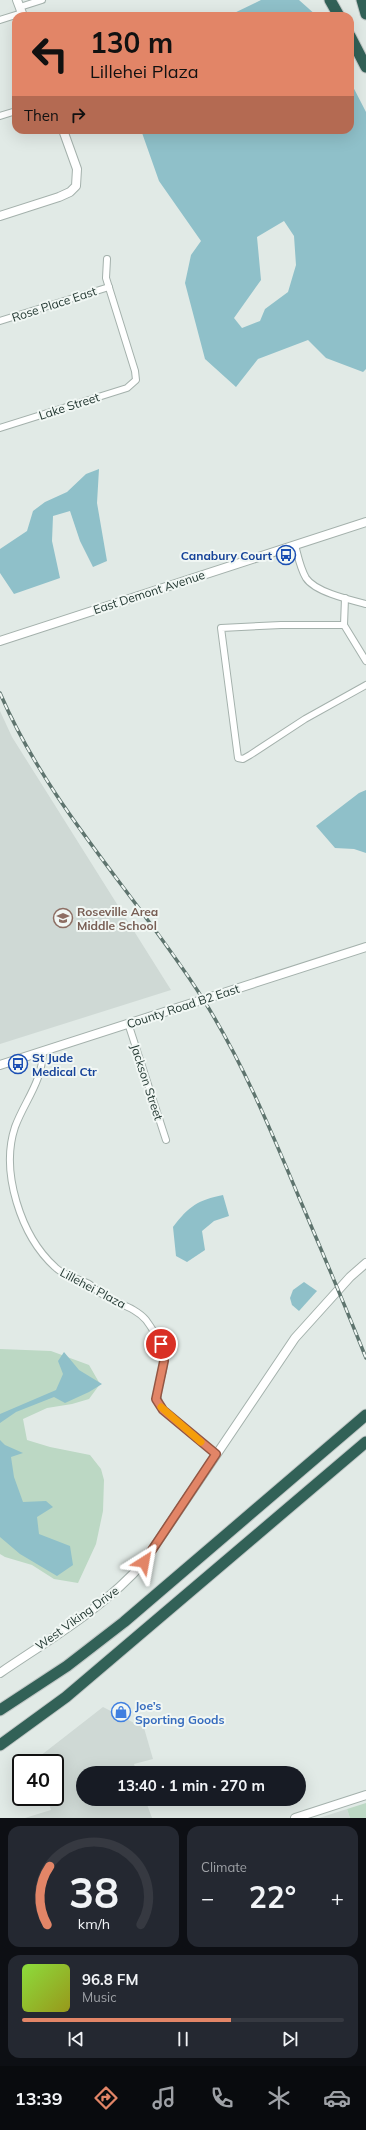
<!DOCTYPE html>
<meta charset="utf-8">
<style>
body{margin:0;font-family:Mulish,sans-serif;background:#242831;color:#f1f3f6;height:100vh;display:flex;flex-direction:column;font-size:15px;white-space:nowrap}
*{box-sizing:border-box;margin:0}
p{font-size:13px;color:#9ea1a6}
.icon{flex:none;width:22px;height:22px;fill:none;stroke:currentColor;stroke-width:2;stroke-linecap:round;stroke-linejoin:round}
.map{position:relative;height:1818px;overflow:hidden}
.sheet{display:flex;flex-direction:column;gap:8px;padding:8px;background:#0d0f14;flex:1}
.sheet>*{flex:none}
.banner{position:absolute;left:12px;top:12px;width:342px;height:122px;border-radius:12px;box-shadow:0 4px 16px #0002;background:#e28567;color:#111;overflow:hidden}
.speed{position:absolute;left:12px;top:1754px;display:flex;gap:8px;font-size:20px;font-weight:700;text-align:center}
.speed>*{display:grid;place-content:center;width:52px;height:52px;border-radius:50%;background:#171b24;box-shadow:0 4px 16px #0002;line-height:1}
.speed .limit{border:2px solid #111;border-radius:6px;background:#fff;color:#111}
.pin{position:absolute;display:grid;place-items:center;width:34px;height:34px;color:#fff;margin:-17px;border:2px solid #fff;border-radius:50%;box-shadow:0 1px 4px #0007}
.me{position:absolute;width:44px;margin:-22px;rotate:34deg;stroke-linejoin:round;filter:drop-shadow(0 0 3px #0008)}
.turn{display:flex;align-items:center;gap:14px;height:84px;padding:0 12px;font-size:18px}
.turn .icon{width:52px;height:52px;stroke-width:2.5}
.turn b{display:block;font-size:28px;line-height:34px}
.then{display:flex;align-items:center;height:38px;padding:0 12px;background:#0003;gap:8px;font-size:15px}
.big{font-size:30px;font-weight:700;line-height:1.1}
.sheet .tile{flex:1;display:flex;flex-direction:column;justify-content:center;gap:6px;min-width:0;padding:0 14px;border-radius:12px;background:#242831}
.sheet .dial{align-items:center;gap:0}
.dial svg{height:104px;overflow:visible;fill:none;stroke:#363941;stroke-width:7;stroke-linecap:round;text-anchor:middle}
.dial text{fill:#f1f3f6;stroke:none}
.song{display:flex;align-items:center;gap:12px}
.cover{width:48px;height:48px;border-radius:6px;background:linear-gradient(135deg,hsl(90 70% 55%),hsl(60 70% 35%))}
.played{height:4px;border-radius:2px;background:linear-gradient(90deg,#e28567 65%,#363941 65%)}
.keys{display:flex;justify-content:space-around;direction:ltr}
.heat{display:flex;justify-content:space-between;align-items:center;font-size:22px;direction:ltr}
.sheet .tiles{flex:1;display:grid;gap:8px;grid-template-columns:1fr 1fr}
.tile:last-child{grid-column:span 2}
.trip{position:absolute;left:76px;top:1766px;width:230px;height:40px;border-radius:20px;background:#171b24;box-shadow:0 4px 16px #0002;font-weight:700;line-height:40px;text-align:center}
.tabs{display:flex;height:64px;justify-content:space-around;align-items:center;background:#090b0e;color:#9ea1a6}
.tabs .icon{width:28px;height:28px}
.tabs .selected{color:#e28567}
.tabs b{font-size:18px;color:#f1f3f6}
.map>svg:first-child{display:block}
.built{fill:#cfd9d5}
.green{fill:#bcd8c4}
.water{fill:#8fc0c9;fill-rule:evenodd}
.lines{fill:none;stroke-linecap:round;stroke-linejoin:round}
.minor-casing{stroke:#a4b1ac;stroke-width:8}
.tertiary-casing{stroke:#a4b1ac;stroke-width:10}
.motorway-casing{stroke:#c1c7c6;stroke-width:13}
.minor{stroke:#fff;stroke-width:6}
.tertiary{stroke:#fff;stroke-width:8}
.motorway{stroke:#326157;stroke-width:11}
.rail-casing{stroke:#5e746e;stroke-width:3.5}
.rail{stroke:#f1f7f4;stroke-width:2;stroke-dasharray:6;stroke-linecap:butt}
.route-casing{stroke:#935643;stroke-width:10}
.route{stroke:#e28567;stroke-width:7}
.slow{stroke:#f59e0b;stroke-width:7}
.labels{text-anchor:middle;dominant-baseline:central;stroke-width:4;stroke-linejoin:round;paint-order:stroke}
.street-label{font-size:12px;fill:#233832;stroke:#f1f7f4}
.transit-label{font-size:12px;font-weight:bold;fill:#164399;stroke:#f1f7f4;text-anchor:end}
.education-label{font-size:12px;font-weight:bold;fill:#785e54;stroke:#f1f7f4;text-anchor:start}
.shop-label{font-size:12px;font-weight:bold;fill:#366cbe;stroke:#f1f7f4;text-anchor:start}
</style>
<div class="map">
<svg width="366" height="1818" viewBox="0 0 366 1818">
<rect width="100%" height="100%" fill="#e1eae6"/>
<g class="built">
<polygon points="0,711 12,737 171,990 0,1044"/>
<polygon points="103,1707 144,1728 153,1759 134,1764 137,1773 83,1773 83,1799 145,1799 152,1818 25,1818 51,1810 47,1797 55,1797 55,1763 36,1763 35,1760"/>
<polygon points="347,1809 350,1818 319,1818"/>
</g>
<g class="green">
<polygon points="0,1349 51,1351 89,1365 100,1384 89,1399 72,1404 47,1408 23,1419 27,1440 50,1447 90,1455 101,1469 104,1480 103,1511 96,1544 78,1583 54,1579 32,1565 5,1557 0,1554"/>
<polygon points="366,1803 366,1818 350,1818 347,1809"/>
</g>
<g class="water">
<polygon points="261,0 299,0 317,16 228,16"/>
<path d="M350 81 366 112V369L363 372 326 358 308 340 258 359 236 387 205 359 185 283 191 255 201 241 159 181 141 130H350ZM284 221 294 236 296 265 288 292 265 309 260 321 242 328 234 318 261 280 257 237Z"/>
<polygon points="99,469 97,503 107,561 93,567 80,541 70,511 53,516 52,541 60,578 14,594 0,573 0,549 27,531 33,511 45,502 67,492 86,474"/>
<polygon points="366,790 366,853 354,849 335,848 316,826 359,793"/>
<path d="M223 1195 229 1216 214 1221 202 1231 205 1250 187 1262 176 1256 173 1227C189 1206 198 1200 223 1195Z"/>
<polygon points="304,1282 317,1291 299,1311 292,1305 290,1298 293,1290"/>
<polygon points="64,1352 79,1370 102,1384 89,1392 65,1403 54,1397 16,1412 0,1423 0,1414 56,1390 63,1374 58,1361"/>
<polygon points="0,1440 5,1445 23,1453 11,1457 14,1477 23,1502 46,1501 53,1507 37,1517 39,1534 70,1546 73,1565 57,1576 20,1554 0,1537"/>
</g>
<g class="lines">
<g class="minor-casing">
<g id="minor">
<polyline points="20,7 42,0"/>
<polyline points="0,20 22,13"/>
<polyline points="0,116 16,111"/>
<polyline points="0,321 109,287"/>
<polyline points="0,428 127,388 136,380 135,371 106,278 107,259"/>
<path d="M295 545C298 556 300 568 306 578 315 592 350 600 366 604"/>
<polyline points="344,625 345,598"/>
<polyline points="366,661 344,625 281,625 221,628 238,758 243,759 250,755 305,719 366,685"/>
<polyline points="128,1023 166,1140"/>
<path d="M43 1051C42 1083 25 1100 15 1127 0 1172 21 1236 55 1267 64 1276 76 1278 87 1283 92 1285 96 1291 102 1294 115 1303 135 1307 146 1320 154 1331 164 1346 164 1361 164 1381 150 1391 163 1410L216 1454"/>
</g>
</g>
<g class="tertiary-casing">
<g id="tertiary">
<polyline points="17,0 23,16"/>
<polyline points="0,216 59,197 70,192 76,186 77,169 63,130"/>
<polyline points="0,641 366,522"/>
<polyline points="0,1065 366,947"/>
<path d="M0 1673C50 1639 104 1608 144 1562L295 1338 350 1277 366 1263"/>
<polyline points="295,1818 366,1795"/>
</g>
</g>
<g class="motorway-casing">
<g id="motorway">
<polyline points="330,0 339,16"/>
<polyline points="362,0 366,14"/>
<polyline points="350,36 366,67"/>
<polyline points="0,1710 67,1666 124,1622 366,1415"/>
<polyline points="0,1745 66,1697 366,1442"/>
</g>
</g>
<use href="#minor" class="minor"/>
<use href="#tertiary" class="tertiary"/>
<use href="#motorway" class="motorway"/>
<g class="rail-casing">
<path id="rail" d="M0 693C49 807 137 895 203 999 242 1061 270 1128 298 1195 321 1249 344 1303 366 1358"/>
</g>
<use href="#rail" class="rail"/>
</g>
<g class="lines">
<g class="route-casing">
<polyline id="route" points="144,1562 216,1454 163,1410 156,1399 164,1361 161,1344"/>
</g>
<use href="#route" class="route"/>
<polyline class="slow" points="161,1407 201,1442"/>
</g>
<defs>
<g id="bus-ring" transform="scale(1)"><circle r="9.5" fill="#f1f7f4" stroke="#1a4fb4" stroke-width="1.5"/><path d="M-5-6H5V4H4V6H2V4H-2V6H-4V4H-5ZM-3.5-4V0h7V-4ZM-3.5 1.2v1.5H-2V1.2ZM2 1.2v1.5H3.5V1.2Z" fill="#1a4fb4"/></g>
<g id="school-ring" transform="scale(1)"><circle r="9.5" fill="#f1f7f4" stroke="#8d6e63" stroke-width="1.5"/><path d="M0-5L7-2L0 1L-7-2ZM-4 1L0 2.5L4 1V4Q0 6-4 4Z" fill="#8d6e63"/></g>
<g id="shop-ring" transform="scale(1)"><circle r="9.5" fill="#f1f7f4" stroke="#3f7fe0" stroke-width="1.5"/><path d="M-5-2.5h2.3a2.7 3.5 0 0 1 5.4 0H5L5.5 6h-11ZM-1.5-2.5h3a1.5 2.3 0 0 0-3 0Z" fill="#3f7fe0"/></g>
</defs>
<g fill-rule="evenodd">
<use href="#bus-ring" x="286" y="555"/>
<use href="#school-ring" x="63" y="918"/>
<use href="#bus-ring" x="18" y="1064"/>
<use href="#shop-ring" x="121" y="1712"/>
</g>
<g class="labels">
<g class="street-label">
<text transform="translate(54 304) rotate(-18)">Rose Place East</text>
<text transform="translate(69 406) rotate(-18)">Lake Street</text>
<text transform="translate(149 592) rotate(-18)">East Demont Avenue</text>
<text transform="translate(183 1006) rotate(-18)">County Road B2 East</text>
<text transform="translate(147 1082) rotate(72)">Jackson Street</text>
<text transform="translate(93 1288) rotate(28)">Lillehei Plaza</text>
<text transform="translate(77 1618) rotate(-36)">West Viking Drive</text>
</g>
<g class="transit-label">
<text x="272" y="555">Canabury Court</text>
<text x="32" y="1057" text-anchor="start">St Jude<tspan x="32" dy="14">Medical Ctr</tspan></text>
</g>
<g class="education-label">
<text x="77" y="911">Roseville Area<tspan x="77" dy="14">Middle School</tspan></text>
</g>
<g class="shop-label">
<text x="135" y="1705">Joe’s<tspan x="135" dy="14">Sporting Goods</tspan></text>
</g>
</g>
</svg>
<div class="speed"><div class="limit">40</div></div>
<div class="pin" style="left:161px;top:1344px;background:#d93025"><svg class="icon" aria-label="arrive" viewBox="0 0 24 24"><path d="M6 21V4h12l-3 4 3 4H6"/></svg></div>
<svg class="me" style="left:144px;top:1562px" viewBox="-20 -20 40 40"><path d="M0-17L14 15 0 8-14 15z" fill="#e28567" stroke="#fff" stroke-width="4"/></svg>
<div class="trip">13:40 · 1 min · 270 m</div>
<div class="banner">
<div class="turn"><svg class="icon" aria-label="left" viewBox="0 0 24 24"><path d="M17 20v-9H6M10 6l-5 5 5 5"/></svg><div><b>130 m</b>Lillehei Plaza</div></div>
<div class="then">Then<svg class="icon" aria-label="right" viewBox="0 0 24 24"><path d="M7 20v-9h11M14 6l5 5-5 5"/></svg></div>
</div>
</div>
<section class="sheet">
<div class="tiles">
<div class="tile dial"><svg viewBox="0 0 100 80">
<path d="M14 69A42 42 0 1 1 86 69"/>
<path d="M14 69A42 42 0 0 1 16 24" stroke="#e28567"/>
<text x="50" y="56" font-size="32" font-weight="700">38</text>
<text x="50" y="72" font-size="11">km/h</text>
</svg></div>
<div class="tile"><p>Climate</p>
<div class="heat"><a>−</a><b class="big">22°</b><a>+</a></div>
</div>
<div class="tile">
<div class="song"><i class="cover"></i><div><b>96.8 FM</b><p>Music</p></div></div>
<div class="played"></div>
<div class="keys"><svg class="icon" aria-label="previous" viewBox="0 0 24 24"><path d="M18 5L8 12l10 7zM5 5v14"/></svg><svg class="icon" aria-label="pause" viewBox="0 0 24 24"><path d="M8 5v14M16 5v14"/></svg><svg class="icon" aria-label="next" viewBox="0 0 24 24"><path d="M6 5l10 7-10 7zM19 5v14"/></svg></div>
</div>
</div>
</section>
<nav class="tabs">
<b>13:39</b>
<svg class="icon selected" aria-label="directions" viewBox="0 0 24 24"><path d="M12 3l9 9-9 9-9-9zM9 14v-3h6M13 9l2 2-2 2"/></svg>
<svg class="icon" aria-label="music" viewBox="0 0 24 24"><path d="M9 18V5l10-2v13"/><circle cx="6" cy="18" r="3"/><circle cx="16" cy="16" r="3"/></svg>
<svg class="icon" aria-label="phone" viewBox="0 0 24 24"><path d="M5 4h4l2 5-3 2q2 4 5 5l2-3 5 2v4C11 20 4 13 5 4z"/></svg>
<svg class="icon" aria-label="climate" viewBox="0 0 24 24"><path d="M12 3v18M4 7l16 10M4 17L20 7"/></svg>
<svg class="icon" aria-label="car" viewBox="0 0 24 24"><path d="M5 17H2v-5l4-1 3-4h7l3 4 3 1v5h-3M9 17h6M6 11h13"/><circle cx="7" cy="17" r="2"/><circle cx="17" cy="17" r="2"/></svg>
</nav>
